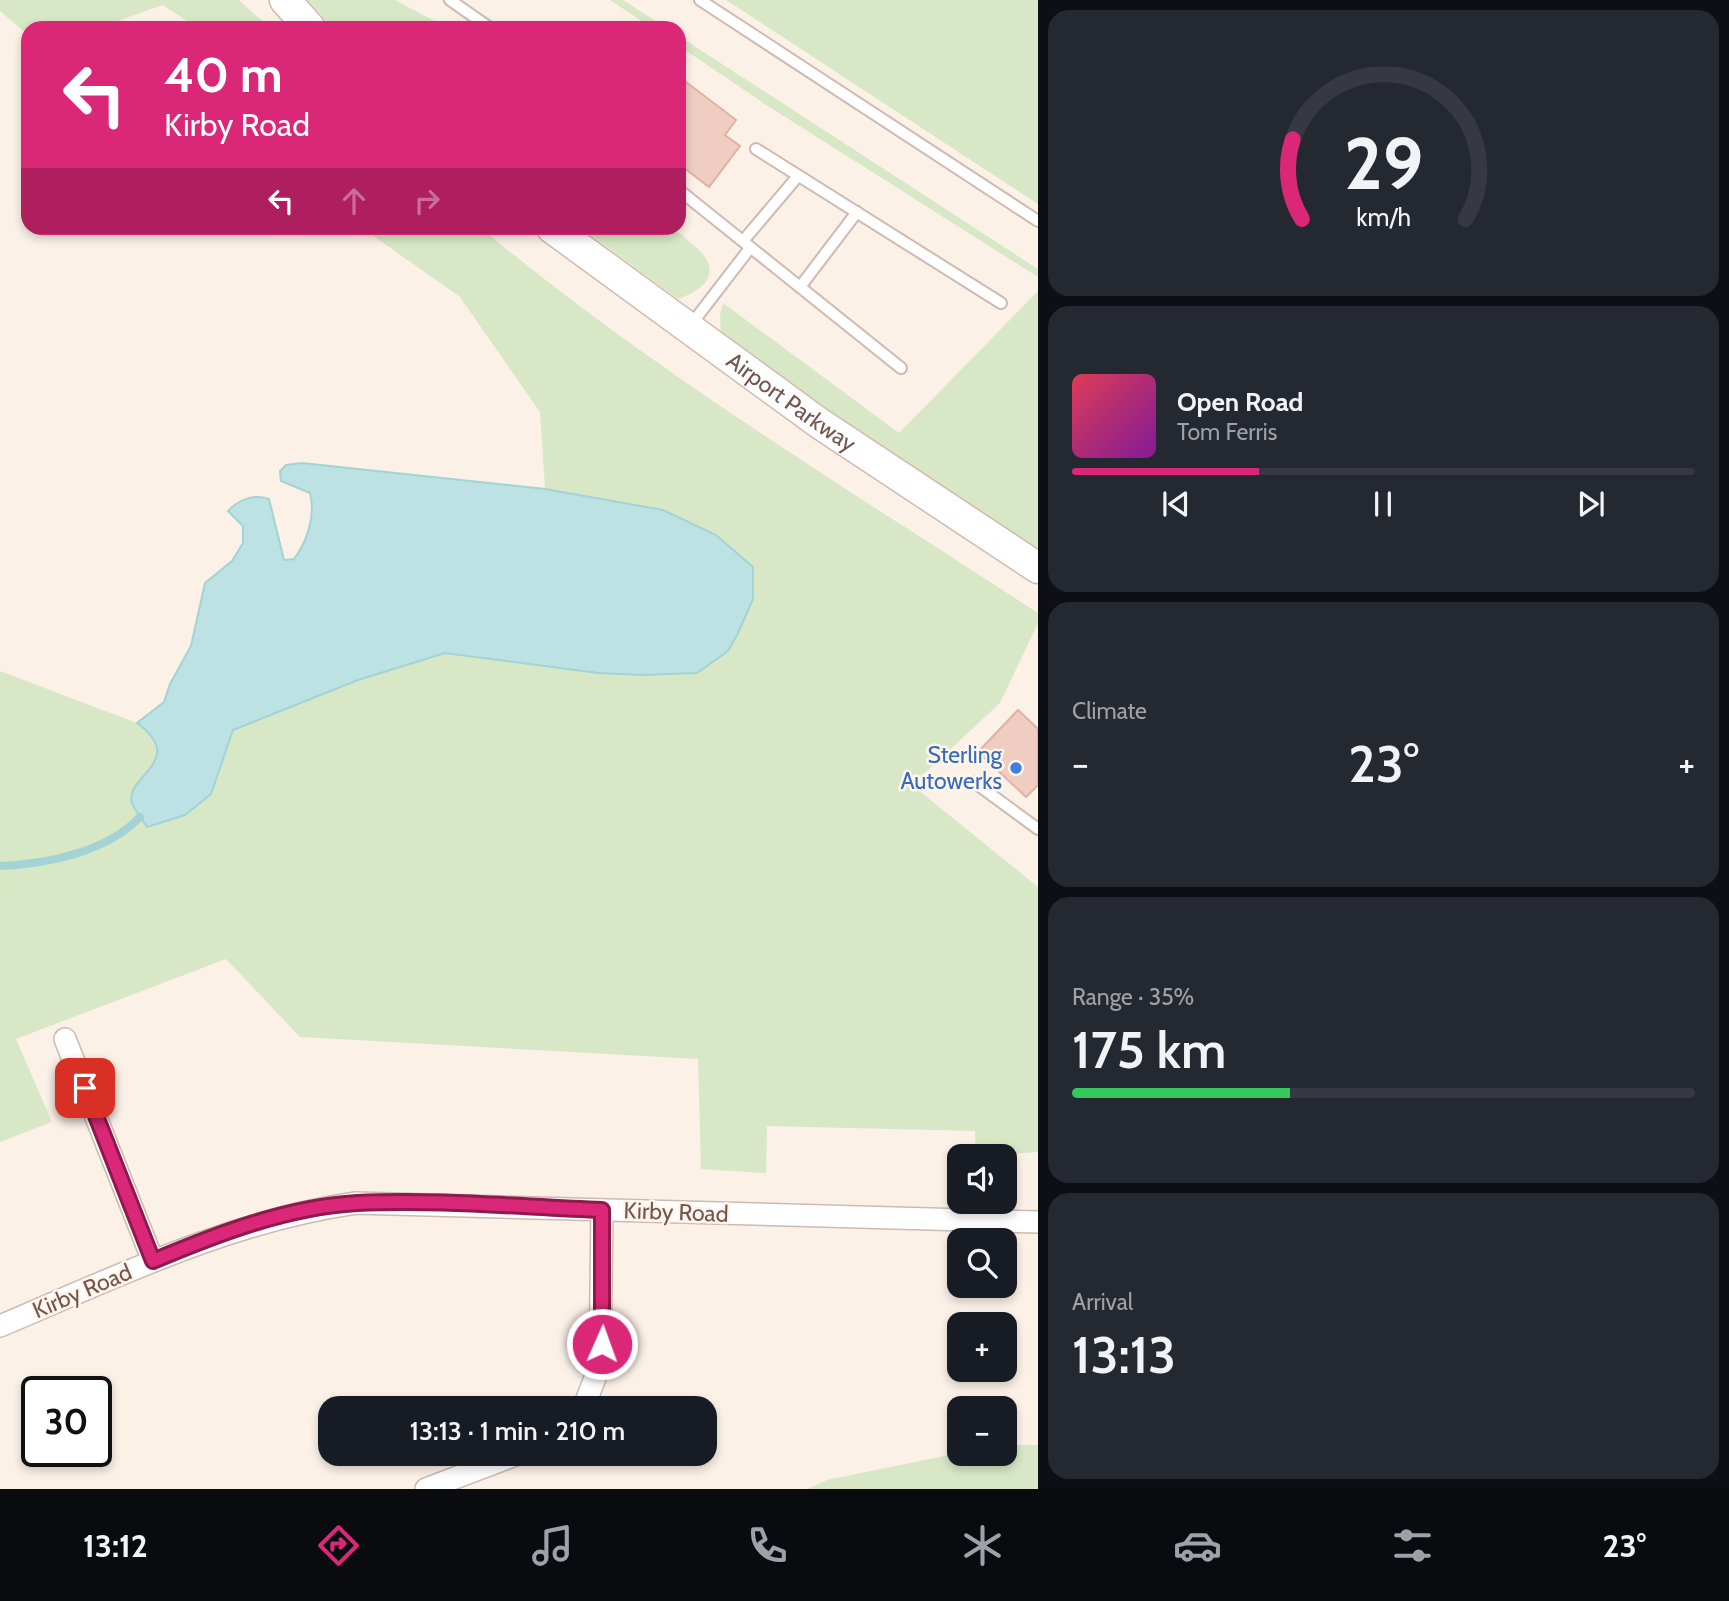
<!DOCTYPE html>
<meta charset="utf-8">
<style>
body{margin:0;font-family:Cabin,sans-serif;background:#242831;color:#f1f3f6;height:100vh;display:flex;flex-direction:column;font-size:26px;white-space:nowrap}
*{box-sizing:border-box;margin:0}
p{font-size:23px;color:#9ea1a6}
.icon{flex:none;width:38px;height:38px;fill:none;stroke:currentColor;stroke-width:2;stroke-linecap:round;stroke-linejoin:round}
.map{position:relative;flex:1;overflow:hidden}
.panel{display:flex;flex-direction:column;gap:10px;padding:10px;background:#0d0f14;width:691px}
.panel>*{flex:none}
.banner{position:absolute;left:21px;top:21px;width:665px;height:214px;border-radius:21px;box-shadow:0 4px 10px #0003;background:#db2777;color:#fff;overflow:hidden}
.controls{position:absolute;left:947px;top:1144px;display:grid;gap:14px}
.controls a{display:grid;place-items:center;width:70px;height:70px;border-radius:14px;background:#171b24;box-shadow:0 4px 10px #0003;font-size:35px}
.speed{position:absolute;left:21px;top:1376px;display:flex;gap:14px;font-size:35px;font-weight:700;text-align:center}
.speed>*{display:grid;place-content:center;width:91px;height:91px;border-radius:50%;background:#171b24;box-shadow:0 4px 10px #0003;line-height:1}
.speed .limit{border:4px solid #111;border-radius:10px;background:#fff;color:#111}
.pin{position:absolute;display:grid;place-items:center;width:60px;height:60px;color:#fff;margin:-30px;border-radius:14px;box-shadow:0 4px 10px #0006}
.me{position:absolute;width:77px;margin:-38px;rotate:2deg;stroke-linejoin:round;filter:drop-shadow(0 0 5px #0008)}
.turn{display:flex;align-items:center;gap:24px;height:147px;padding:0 28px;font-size:32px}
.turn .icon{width:91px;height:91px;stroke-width:2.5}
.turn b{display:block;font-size:49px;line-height:60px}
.lanes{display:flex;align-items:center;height:66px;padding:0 28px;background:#0003;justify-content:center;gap:35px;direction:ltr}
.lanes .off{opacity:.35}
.big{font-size:52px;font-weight:600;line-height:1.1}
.panel .widget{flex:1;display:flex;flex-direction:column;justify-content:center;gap:10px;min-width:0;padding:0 24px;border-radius:21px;background:#242831}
.panel .dial{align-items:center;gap:0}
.dial svg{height:182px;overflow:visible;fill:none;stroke:#363941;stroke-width:7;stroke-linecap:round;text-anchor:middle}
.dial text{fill:#f1f3f6;stroke:none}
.song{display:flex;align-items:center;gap:21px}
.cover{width:84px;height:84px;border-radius:10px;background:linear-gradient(135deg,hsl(350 70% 55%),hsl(290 70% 35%))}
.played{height:7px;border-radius:4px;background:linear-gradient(90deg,#db2777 30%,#363941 30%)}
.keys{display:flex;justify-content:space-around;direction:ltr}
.heat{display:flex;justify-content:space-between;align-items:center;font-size:38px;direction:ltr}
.charge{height:10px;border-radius:5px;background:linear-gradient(90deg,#34c759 35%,#363941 0)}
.trip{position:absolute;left:318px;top:1396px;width:399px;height:70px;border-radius:21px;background:#171b24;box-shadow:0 4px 10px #0003;font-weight:600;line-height:70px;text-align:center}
.tab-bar{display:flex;height:112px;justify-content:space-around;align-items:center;background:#090b0e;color:#9ea1a6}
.tab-bar .icon{width:49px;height:49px}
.tab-bar .active{color:#db2777}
.tab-bar b{font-size:32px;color:#f1f3f6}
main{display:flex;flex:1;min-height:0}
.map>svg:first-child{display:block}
.green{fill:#d8e8c6}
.water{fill:#bce2e3;stroke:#a3d3d4;stroke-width:2}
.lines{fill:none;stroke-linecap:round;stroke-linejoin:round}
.stream{stroke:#a3d3d4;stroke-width:8}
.building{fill:#efcdc0;stroke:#e0b2a2;stroke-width:2}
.service-casing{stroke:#cebab1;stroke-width:14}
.minor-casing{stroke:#cebab1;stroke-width:24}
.secondary-casing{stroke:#d1b9ae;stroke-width:33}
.service{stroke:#fff;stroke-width:10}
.minor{stroke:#fff;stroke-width:21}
.secondary{stroke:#fff;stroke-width:30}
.route-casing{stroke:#8e194d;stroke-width:18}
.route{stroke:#db2777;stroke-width:12}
.shop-dot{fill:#3f7fe0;stroke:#fef5ed;stroke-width:2.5}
.labels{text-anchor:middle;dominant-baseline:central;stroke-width:5;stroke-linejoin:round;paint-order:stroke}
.street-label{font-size:23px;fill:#73564d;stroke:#fef5ed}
.shop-label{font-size:23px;fill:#366cbe;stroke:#fef5ed;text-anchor:end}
</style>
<main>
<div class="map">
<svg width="1038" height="1489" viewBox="0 0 1038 1489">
<rect width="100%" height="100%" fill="#fbf1e7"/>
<g class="green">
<polygon points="0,0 239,0 270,28 197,28 163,5 97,28 28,28 28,35 0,11"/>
<polygon points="307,0 395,0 448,28 333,28"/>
<polygon points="610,0 623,0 666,28 652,28"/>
<polygon points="726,0 1038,0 1038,204"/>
<polygon points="679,36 1038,269 1038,277 771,108 679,46"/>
<path d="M362 228H481C652 371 851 491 1038 613V623L1000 703 912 785 1038 887V1152L976 1156 975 1131 767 1126 766 1173 701 1169 698 1059 300 1037 226 959 16 1039 52 1122 0 1142V671L137 723C172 749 152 766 132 794H211L233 730 358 680 445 653 598 673H697L728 651 753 599 663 510 545 489 540 412 460 297Z"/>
<path d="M581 228C609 227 642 222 669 228 677 229 685 238 691 243 722 267 712 287 678 299Z"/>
<polygon points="1038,291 1038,549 886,450 721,334 720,315 723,303 899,433"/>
<polygon points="1005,1445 1038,1445 1038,1489 807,1489 827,1480 959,1453 1004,1454"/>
</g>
<path class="water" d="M302 463 545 489 663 510 716 535 753 567V599L738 633 728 651 697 673 643 675 598 673 445 653 358 680 233 730 211 794 185 815 147 827C143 820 135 811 132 803 123 777 189 761 137 723L164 702 170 684 191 646 205 583 232 561 243 543V526L228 511C239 499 254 494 269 499L284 560 294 559C307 542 316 515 310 493L281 481 280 471 286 465Z"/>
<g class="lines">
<path class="stream" d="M0 866C47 864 107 852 140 817"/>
</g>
<g class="building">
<polygon points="686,82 736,120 725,135 740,146 709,187 679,164 679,91"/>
<polygon points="1018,710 1038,729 1038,785 1026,797 978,752"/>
</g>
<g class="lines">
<g class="service-casing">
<g id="service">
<polyline points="450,0 490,28"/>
<polyline points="700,0 1038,221"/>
<polyline points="756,149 1001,303"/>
<polyline points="679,190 901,368"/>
<polyline points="743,241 798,176"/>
<polyline points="800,287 857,212"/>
<polyline points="690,326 750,248"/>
<polyline points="974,782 1038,829"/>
</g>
</g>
<g class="minor-casing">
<g id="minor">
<polyline points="65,1039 153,1261"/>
<path d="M0 1326C116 1277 230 1221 356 1203L1038 1222"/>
<polyline points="583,1409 600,1365 602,1210"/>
<polyline points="426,1489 518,1454"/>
</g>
</g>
<g class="secondary-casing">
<g id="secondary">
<polyline points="285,0 310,28"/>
<path id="s1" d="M552 228 819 423 1038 568"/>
</g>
</g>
<use href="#service" class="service"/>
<use href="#minor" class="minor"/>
<use href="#secondary" class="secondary"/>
</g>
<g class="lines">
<g class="route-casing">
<path id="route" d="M85 1088 153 1261C217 1234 287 1207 357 1203 438 1199 521 1207 602 1210V1344"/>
</g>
<use href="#route" class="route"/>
</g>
<circle class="shop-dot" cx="1016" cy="768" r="7"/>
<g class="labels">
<g class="street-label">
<text stroke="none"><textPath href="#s1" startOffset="296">Airport Parkway</textPath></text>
<text transform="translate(676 1212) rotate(2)">Kirby Road</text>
<text transform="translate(82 1291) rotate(-23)">Kirby Road</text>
</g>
<g class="shop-label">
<text x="1002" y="755">Sterling<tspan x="1002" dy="26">Autowerks</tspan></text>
</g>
</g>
</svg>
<div class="controls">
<a><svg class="icon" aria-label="sound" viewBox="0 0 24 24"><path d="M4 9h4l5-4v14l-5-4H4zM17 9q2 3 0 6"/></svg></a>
<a><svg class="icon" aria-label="search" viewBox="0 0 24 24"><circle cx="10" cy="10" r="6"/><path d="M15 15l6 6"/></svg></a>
<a>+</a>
<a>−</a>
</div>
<div class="speed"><div class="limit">30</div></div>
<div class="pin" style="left:85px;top:1088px;background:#d93025"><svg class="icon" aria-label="arrive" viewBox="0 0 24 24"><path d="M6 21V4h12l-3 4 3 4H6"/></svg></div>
<svg class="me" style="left:602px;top:1344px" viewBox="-20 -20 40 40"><circle r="17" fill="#db2777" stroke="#fff" stroke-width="3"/><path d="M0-11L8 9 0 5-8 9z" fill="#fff"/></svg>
<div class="trip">13:13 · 1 min · 210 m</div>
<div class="banner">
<div class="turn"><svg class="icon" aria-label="left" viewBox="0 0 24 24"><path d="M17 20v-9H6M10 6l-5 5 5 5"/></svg><div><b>40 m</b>Kirby Road</div></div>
<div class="lanes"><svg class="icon" aria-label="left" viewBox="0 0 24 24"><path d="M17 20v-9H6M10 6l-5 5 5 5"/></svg><svg class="icon off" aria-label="ahead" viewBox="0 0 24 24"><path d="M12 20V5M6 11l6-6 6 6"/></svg><svg class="icon off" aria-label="right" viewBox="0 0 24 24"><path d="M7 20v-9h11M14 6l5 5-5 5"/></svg></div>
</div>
</div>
<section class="panel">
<div class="widget dial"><svg viewBox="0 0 100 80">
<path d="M14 69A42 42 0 1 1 86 69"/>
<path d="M14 69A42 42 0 0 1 10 34" stroke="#db2777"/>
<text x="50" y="56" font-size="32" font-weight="700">29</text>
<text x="50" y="72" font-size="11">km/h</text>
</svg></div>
<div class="widget">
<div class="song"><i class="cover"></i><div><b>Open Road</b><p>Tom Ferris</p></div></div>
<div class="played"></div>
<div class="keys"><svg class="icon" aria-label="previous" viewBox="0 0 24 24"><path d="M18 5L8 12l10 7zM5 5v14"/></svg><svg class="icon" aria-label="pause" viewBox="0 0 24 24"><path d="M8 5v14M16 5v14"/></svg><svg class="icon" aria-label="next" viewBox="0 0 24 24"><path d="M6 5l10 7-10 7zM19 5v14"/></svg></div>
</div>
<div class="widget"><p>Climate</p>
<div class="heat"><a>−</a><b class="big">23°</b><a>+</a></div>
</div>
<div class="widget"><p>Range · 35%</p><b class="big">175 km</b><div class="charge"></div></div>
<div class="widget"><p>Arrival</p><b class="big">13:13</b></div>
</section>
</main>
<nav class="tab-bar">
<b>13:12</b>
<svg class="icon active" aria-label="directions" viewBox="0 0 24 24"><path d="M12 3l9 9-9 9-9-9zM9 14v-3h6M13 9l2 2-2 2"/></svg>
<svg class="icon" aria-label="music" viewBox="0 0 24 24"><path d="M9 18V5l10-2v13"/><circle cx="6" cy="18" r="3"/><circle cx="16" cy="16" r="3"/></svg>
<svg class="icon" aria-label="phone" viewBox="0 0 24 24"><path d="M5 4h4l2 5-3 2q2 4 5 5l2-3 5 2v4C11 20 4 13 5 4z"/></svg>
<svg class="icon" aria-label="climate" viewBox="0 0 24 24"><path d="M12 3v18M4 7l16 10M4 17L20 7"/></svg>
<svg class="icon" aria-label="car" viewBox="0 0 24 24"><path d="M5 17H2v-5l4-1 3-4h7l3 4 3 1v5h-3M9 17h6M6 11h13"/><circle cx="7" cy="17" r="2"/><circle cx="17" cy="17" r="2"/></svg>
<svg class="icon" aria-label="filters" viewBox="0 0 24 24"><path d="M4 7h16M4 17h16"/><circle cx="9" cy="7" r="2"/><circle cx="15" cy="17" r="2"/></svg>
<b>23°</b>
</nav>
